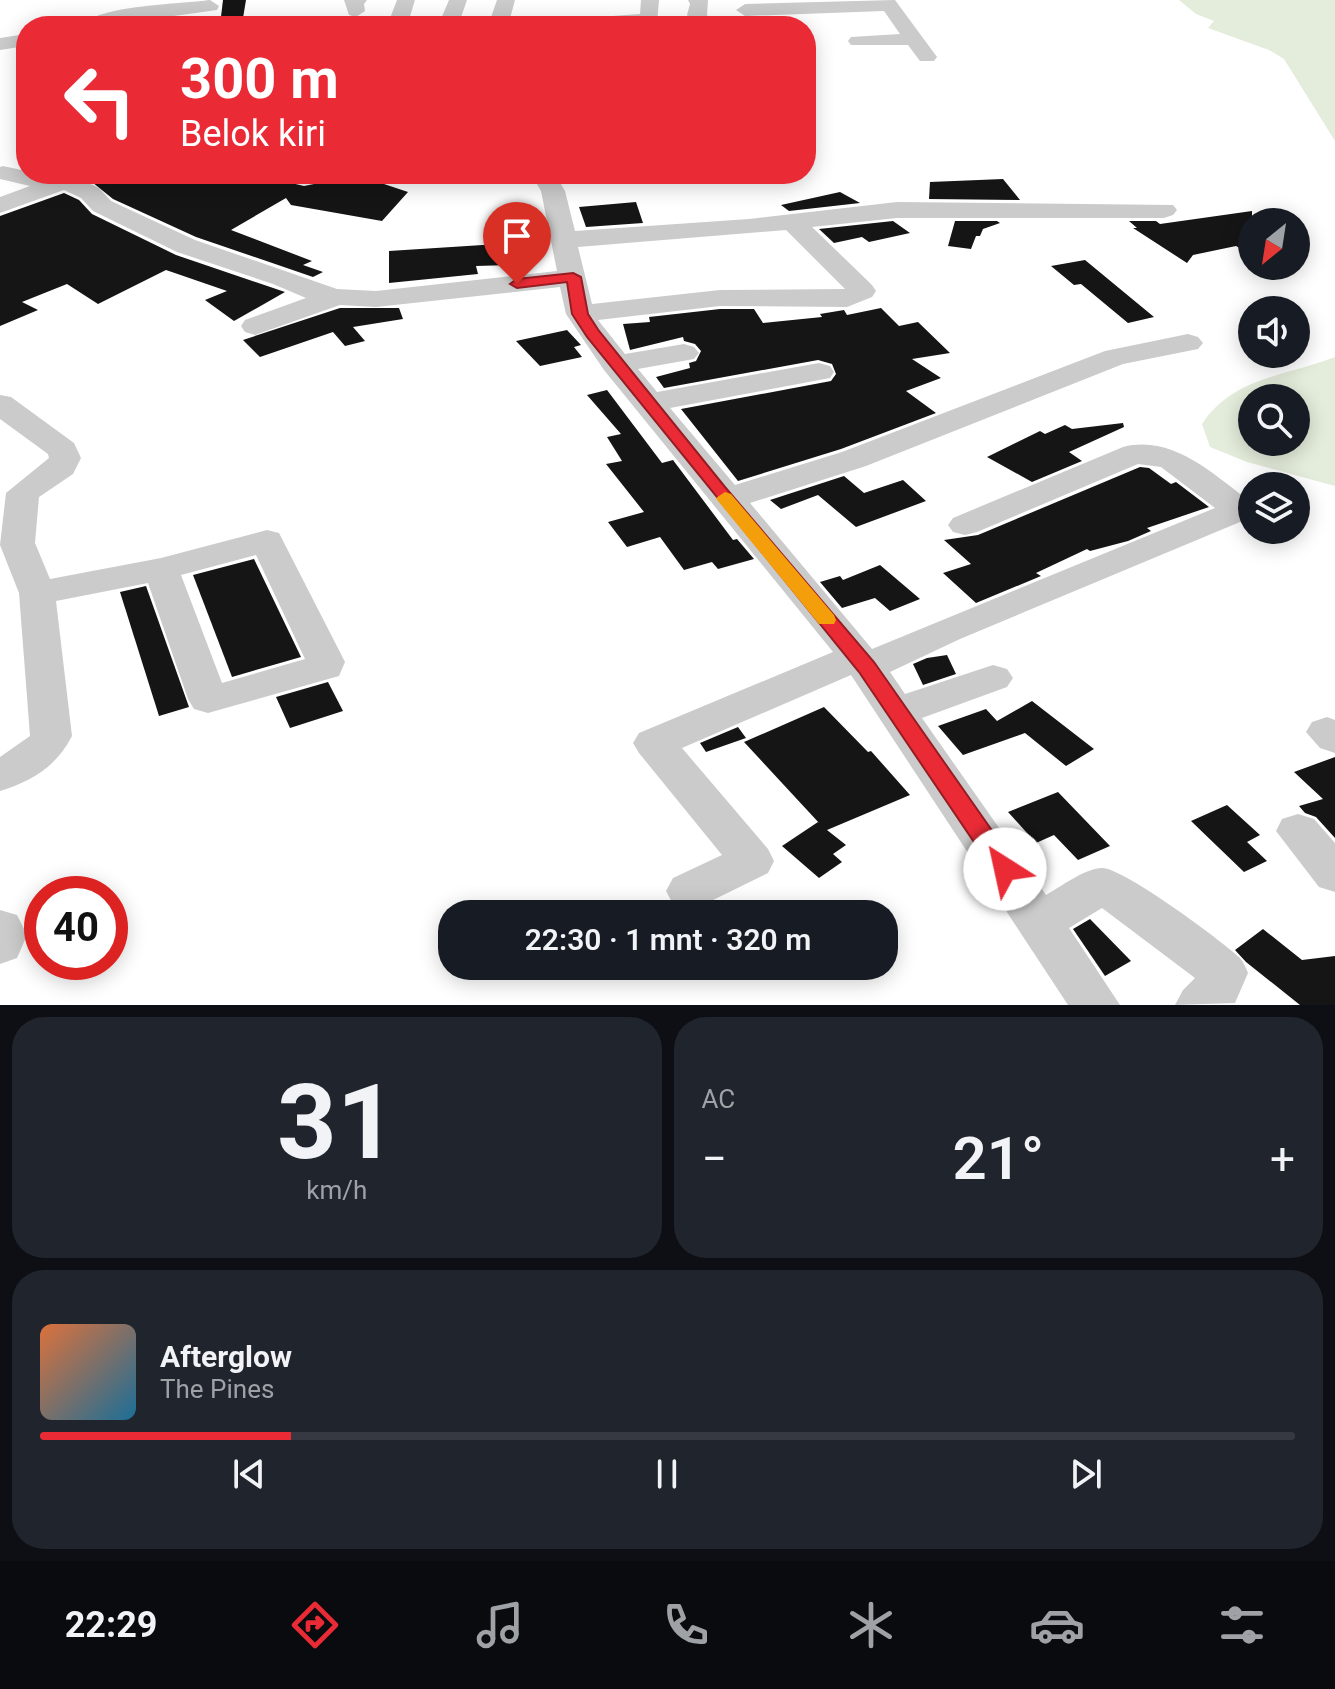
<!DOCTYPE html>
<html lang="id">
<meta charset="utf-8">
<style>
body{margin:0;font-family:Roboto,sans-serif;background:#20242c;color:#f1f3f6;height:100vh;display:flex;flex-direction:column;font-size:30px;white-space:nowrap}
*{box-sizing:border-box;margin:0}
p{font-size:26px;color:#9ea1a6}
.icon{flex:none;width:44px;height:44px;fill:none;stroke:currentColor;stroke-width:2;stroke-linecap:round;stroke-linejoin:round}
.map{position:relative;height:1005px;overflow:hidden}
.side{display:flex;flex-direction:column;gap:12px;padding:12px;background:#0d0f14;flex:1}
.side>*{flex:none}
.top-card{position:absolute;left:16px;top:16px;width:800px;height:168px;border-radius:32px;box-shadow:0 4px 20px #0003;background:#ea2b36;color:#fff;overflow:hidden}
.needle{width:52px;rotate:210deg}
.tools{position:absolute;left:1238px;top:208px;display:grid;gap:16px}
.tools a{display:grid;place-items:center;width:72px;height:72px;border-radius:50%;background:#171b24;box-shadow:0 4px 20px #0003;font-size:40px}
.speed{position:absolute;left:24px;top:876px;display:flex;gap:16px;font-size:40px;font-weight:700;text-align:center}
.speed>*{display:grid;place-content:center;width:104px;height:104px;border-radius:50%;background:#171b24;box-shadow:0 4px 20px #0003;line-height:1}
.speed .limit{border:12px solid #d22;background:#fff;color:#111}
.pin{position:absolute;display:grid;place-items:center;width:68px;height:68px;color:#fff;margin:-82px -34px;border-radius:50% 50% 50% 0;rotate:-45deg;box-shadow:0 0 8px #0007}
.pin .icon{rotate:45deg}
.me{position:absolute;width:88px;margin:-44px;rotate:325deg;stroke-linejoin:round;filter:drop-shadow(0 0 6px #0008)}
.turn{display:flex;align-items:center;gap:28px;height:168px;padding:0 32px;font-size:36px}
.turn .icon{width:104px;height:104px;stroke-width:2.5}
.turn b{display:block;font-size:56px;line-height:68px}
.big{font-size:60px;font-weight:600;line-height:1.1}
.side .widget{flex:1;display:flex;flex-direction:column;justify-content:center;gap:12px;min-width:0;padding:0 28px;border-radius:32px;background:#20242c}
.side .dial{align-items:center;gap:0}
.dial b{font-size:104px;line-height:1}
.song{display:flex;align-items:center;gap:24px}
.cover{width:96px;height:96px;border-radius:12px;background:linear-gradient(135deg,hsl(20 70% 55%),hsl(200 70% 35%))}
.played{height:8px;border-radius:4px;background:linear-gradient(90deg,#ea2b36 20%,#363941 20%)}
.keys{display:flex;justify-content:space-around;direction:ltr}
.heat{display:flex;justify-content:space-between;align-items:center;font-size:44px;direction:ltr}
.side .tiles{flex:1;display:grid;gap:12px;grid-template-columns:1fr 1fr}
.widget:last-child{grid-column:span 2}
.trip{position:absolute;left:438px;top:900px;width:460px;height:80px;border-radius:32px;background:#171b24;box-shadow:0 4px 20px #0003;font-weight:600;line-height:80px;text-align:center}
.menu{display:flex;height:128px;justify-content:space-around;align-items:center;background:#090b0e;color:#9ea1a6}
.menu .icon{width:56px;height:56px}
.menu .active{color:#ea2b36}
.menu b{font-size:36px;color:#f1f3f6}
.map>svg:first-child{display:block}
.green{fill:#e4ecdb;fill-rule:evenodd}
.building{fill:#151515}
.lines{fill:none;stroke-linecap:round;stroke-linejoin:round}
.minor{fill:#cbcbcb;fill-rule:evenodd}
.route{fill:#ea2b36;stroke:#981c23;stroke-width:2}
.slow{fill:#f59e0b}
</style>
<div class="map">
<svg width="1335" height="1005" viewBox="0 0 1335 1005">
<rect width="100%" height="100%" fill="#fff"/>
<g class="green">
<polygon points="1179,0 1335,0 1335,141 1284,59 1269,50 1208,28 1214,21 1196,14"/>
<path d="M1335 357V486L1247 462 1210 447 1202 424C1233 377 1286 376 1335 357ZM1252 398H1296V442H1252Z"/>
</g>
<g class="building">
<polygon points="223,0 246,0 242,24 220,25"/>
<polygon points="101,174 279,174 287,182 304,186 314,184 318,174 354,174 408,192 382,221 291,205 286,198 231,230 312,261 303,265 323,272 313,277 196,237 113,199 92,182"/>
<polygon points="1003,179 1020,200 929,199 930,182"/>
<polygon points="840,192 860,203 789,211 781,205"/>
<polygon points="64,193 79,200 92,214 176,255 285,292 234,321 205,300 227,291 166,270 98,304 67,284 22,302 38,310 0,326 0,216"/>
<polygon points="636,202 643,223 586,227 579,207"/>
<polygon points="1252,211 1252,255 1236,246 1193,255 1187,263 1133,228 1137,228 1129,221 1156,221 1160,224"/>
<polygon points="893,221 910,233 869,242 862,237 834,243 819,229"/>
<polygon points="955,221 997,221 1000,223 983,229 980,236 976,236 971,249 948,246"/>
<polygon points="513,243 514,265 476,266 478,274 389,283 389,251"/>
<polygon points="1085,260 1154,317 1128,323 1081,284 1074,285 1051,266"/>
<polygon points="340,308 399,308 403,319 353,327 365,341 345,346 333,332 260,357 243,340"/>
<polygon points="881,308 899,326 918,322 950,353 912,359 941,378 906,391 936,413 841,449 738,481 681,409 831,381 836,374 832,364 818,360 664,388 656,377 690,368 689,363 696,361 701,351 695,344 684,341 683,337 630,350 623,324 650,322 649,317 720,309 754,309 763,323 822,317 820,314 844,310 847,315"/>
<polygon points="567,330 581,345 574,347 582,357 540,366 516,341"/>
<polygon points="607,390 662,463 673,460 733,540 737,539 754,559 718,569 712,562 684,570 660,537 627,547 608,522 644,512 606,464 622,461 607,437 621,434 587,395"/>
<polygon points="1123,423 1124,427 1069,452 1082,461 1032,482 987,457 1040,431 1045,434 1065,425 1072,429"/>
<polygon points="1140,467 1149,468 1171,484 1176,482 1209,507 1147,528 1151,531 1128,541 1090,551 1087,549 1036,573 1041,576 976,603 943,573 971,564 944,540 978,535"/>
<polygon points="844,476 864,493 903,480 926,501 856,527 818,495 781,509 770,500"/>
<polygon points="254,559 301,657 232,677 193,575"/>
<polygon points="880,565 920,599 890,611 875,598 842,608 820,582 840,576 843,580"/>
<polygon points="146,586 189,707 159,716 120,592"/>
<polygon points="947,655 956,674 923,685 913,664 927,658"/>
<polygon points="328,682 343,711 290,728 276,697"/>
<polygon points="1032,701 1094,749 1066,766 1025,733 963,755 938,726 986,709 997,721"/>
<polygon points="824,707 868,752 871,751 910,795 827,830 846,845 833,854 842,862 819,878 782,846 818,822 820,824 744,742"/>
<polygon points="738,727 746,738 706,752 700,743"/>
<polygon points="1335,757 1335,838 1316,817 1305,813 1299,806 1323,799 1294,772"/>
<polygon points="1058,792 1110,846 1078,860 1054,835 1036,843 1008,812"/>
<polygon points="1227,805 1260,835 1247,842 1267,861 1244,872 1191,821"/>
<polygon points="1090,919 1131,961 1105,976 1073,929"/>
<polygon points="1263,929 1302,960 1335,956 1335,1005 1300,1005 1246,962 1235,950"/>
</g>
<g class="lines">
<g class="minor">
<path d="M210 0 219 6 217 10 102 26H81C97 5 182 4 210 0Z"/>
<polygon points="344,0 367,0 364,4 365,11 356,17 349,15"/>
<polygon points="397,0 415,0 407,26 387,26"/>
<polygon points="449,0 467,0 458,26 438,26"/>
<polygon points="497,0 515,0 508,26 488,26"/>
<polygon points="641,0 659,0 657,23 547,26 557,20 640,14"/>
<polygon points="688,0 708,0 707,15 714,26 694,26 687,15 690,4"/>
<polygon points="895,0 937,57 934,61 920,61 908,45 851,45 848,41 851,37 900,34 884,11 745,16 736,10 745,4"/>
<polygon points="26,34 26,46 0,50 0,38"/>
<path d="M3 166 26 171V174L55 177 64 174H98L86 182 99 188 111 201 195 240 337 289 376 291 557 271 541 191 531 174H555L565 191 575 231 749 219 897 202 1173 205 1177 210 1173 215 1164 218H897L812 227 872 285 876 291 872 297 847 307 720 306 598 320 625 354 684 344 694 347 699 353 694 359 638 369 657 392 819 363 830 366 834 372 830 378 670 408 735 485 842 452 1105 351 1188 334 1198 337 1203 343 1198 349 1123 364 866 466 750 503 872 649 1215 508 1161 467 1138 464 977 532 965 535 953 532 948 525 953 518 1123 447C1173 434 1214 475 1252 503V517L960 639 890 672 905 694 993 665 1007 669 1013 678 1007 687 922 718 1046 895C1062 886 1082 870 1101 868 1120 865 1222 941 1239 957 1243 961 1246 968 1248 973L1235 1003 1175 1005 1183 990 1195 978 1102 908 1069 928 1120 1005H1068L851 675 682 748 768 849 774 861 768 873 705 904 689 909 673 904 666 891 673 878 722 855 639 753 633 743 639 733 833 652 604 370 566 314 560 287 376 307 340 305 255 335 245 332 241 326 245 320 306 298 273 284 177 252 93 211 81 198 64 190 0 213V197L30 186 0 179V167ZM786 230 845 289 720 290 592 304 578 247Z"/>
<path d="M282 174H314L316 177 312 182C302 185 289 183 282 174Z"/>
<path d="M0 395 11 397 74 443 81 458 73 474 39 497 35 543 50 579 161 558 267 530 279 533 345 662 339 676 208 713 194 709 188 699 148 583 56 601 72 736C56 767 32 781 0 791V757L30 736 19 593 0 545 6 493 49 458 48 454 0 419ZM256 555 305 659 222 683 181 575Z"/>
<polygon points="1327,717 1335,720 1335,753 1320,748 1306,732 1312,722"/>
<polygon points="1298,814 1314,819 1335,843 1335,892 1319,887 1276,831 1282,819"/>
<polygon points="0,910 17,915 27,935 17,958 0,964"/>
</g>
</g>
<polygon class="route" points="573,273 581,277 588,314 599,331 725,487 874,662 1014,862 1017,869 1014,876 1005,878 997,876 859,672 587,337 572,314 567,282 517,288 510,284 517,279"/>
<polygon class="slow" points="725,492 731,494 834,615 836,620 834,624 819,624 718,501 716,498"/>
</svg>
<div class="tools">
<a><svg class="needle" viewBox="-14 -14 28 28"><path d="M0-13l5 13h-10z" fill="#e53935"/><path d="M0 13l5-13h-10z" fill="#9ea1a6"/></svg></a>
<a><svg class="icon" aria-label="sound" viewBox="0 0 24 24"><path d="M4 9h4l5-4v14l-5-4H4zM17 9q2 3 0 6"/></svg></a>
<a><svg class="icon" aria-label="search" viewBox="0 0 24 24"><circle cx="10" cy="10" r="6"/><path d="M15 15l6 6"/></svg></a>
<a><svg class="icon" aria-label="layers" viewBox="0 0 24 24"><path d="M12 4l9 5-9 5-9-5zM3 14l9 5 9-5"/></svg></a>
</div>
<div class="speed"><div class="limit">40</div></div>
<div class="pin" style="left:517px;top:284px;background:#d93025"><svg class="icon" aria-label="arrive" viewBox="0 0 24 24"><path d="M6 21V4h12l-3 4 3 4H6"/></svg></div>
<svg class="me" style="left:1005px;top:869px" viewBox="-20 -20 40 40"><circle r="19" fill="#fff"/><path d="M0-13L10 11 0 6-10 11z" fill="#ea2b36"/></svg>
<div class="trip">22:30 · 1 mnt · 320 m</div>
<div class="top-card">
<div class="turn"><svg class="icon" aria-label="left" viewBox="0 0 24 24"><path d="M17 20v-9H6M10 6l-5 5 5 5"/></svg><div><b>300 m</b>Belok kiri</div></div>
</div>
</div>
<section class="side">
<div class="tiles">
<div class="widget dial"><b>31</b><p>km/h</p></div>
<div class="widget"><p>AC</p>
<div class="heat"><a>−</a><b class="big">21°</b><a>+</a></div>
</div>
<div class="widget">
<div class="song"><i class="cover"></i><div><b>Afterglow</b><p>The Pines</p></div></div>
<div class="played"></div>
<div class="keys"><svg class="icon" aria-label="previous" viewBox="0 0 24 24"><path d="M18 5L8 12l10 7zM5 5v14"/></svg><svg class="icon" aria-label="pause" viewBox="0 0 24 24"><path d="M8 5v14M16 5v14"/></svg><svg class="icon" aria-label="next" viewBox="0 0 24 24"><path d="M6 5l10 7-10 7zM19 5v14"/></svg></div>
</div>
</div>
</section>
<nav class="menu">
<b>22:29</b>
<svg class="icon active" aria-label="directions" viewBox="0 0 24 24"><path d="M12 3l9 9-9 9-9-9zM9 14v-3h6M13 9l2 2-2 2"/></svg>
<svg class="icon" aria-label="music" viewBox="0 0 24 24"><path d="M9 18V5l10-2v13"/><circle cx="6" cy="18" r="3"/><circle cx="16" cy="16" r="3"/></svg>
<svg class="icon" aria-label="phone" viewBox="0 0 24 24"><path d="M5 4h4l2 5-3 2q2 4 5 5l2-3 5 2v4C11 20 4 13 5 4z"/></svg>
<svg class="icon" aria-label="climate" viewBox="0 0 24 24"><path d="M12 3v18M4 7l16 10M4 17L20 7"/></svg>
<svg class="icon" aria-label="car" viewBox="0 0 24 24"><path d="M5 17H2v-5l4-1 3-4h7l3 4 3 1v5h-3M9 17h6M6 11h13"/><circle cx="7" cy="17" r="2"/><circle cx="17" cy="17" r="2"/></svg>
<svg class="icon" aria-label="filters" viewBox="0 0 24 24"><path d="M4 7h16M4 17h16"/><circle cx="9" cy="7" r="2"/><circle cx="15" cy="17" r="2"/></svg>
</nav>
